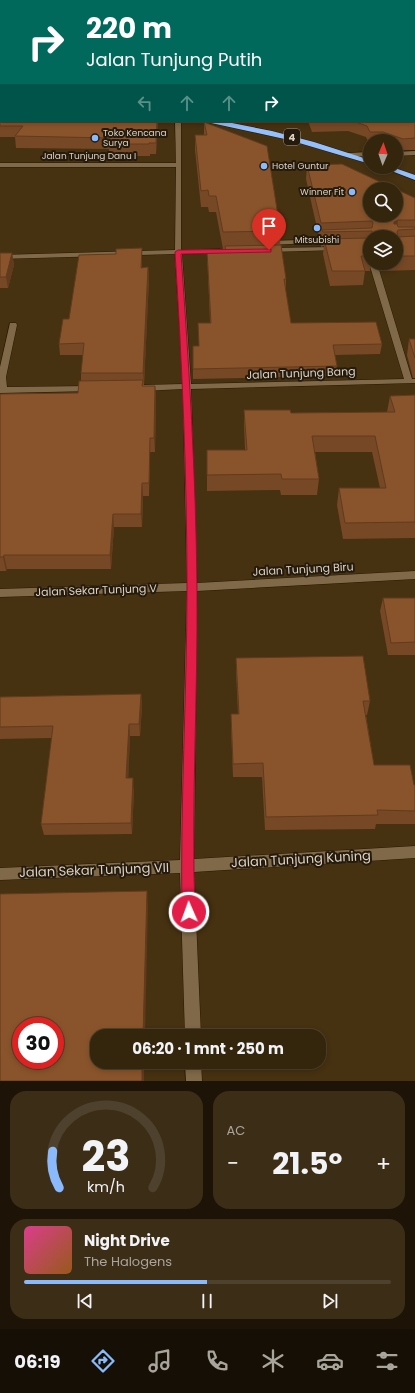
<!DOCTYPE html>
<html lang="id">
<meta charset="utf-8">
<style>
body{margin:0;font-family:Poppins,sans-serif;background:#3c2d16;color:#f1f3f6;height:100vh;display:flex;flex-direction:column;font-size:15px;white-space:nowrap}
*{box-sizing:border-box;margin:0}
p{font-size:13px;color:#a9a59d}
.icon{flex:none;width:22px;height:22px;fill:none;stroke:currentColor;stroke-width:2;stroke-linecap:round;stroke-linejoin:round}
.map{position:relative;height:1081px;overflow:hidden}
.drawer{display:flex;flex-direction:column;gap:10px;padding:10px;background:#1d1407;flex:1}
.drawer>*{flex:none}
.hud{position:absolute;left:0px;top:0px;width:415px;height:122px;box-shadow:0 2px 6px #0003,0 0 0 1px #4e422e;background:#00695c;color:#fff;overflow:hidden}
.needle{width:26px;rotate:2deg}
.tools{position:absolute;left:363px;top:134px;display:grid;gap:8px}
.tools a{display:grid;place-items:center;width:40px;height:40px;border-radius:50%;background:#34250d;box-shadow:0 2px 6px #0003,0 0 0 1px #4e422e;font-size:20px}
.speed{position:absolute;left:12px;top:1017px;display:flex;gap:8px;font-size:20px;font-weight:700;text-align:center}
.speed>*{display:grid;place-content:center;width:52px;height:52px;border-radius:50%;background:#34250d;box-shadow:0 2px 6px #0003,0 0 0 1px #4e422e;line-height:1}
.speed .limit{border:6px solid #d22;background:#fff;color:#111}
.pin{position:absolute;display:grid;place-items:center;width:34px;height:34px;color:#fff;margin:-41px -17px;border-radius:50% 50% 50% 0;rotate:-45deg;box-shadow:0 0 4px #0007}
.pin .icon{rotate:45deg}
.me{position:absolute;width:44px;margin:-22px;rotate:358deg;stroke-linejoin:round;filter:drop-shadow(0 0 3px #0008)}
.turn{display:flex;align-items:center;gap:14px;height:84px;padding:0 20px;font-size:18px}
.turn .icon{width:52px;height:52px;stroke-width:2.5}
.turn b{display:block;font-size:28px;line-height:34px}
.lanes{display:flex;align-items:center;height:38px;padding:0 20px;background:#0003;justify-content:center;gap:20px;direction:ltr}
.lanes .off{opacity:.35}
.big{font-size:30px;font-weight:700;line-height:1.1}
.drawer .tile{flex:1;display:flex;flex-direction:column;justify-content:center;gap:6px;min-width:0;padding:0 14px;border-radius:16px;background:#3c2d16}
.drawer .dial{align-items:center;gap:0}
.dial svg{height:104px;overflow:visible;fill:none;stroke:#4e422e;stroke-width:7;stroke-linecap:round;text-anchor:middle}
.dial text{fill:#f1f3f6;stroke:none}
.song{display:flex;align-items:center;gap:12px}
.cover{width:48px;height:48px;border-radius:6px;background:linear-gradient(135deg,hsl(330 70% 55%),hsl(30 70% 35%))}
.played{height:4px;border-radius:2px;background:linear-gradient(90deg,#8abafc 50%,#4e422e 50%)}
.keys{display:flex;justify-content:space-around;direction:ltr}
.heat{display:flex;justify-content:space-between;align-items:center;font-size:22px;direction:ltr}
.drawer .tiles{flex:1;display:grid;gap:10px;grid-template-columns:1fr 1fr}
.tile:last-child{grid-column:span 2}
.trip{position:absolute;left:90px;top:1029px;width:236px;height:40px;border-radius:16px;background:#34250d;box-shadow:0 2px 6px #0003,0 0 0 1px #4e422e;font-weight:700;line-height:40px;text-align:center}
.menu{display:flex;height:64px;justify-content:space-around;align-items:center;background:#150f05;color:#a9a59d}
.menu .icon{width:28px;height:28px}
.menu .selected{color:#8abafc}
.menu b{font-size:18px;color:#f1f3f6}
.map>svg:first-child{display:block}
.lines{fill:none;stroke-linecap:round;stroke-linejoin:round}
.minor-casing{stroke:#291a03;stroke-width:1}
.highway-casing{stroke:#291a03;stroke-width:1}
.minor{fill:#7f6948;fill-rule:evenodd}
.highway{fill:#94c0fd;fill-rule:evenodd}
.wall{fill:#764825}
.shaded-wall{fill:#603b1e}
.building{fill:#89542b;stroke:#603b1e;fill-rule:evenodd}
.route{fill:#e11d48;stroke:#92132f}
.poi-dot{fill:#8abafc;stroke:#241b0e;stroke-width:1.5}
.labels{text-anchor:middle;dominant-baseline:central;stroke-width:4;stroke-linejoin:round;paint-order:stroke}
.far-poi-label{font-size:9px;fill:#ddd0bf;stroke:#241b0e;text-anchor:start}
.far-street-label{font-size:9px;fill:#ddd0bf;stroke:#241b0e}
.shield{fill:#241b0e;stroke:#a69a8a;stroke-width:1}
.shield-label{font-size:10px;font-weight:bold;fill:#ddd0bf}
.street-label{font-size:11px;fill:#ddd0bf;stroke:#241b0e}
.near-street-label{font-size:13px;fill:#ddd0bf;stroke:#241b0e}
</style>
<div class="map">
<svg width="415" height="1081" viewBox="0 0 415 1081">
<rect width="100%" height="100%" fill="#463111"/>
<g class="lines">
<g class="minor-casing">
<g id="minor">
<rect x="0" y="10" width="1" height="2"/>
<rect x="414" y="78" width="1" height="4"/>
<polygon points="175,121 181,121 181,250 220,249 223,251 220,253 182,254 191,384 404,379 369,263 370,262 377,263 412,379 415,379 415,383 191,389 197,583 415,571 415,579 197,591 194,859 415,846 415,858 194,872 201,1036 185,1036 180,873 0,880 0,868 180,860 187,591 0,597 0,589 187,583 183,389 143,391 139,388 143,385 183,384 175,254 0,259 0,255 175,250 176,167 0,167 0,163 176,163"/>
<polygon points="415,151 415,155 396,156 396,152"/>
<polygon points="370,152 370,156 349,157 346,155 349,153"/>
<polygon points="334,239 337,241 336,242 268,245 265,243 268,241"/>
<polygon points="336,247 338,248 338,250 270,252 267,250 270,248"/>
<polygon points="10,323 16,323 17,325 6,377 7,387 91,386 94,387 95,389 94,391 0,393 0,367"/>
<polygon points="185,1062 201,1062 202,1081 186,1081"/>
</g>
</g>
<g class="highway-casing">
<g id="highway">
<polygon points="208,121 222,121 272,131 314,142 370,160 370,164 289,140 211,123"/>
<polygon points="381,167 392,167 415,175 415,180"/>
</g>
</g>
<use href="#minor" class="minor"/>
<use href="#highway" class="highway"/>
</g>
<g class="wall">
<polygon points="380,0 415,0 415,48 414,48 414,1 380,1"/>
<polygon points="0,52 1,52 1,121 158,121 156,154 150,154 150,156 109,156 109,149 16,148 15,137 0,137 0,100 1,100 0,99"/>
<polygon points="415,92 415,150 401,150 396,148 396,141 370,141 370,143 369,144 366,137 348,131 312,132 308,121 414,121"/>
<polygon points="202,121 208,121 208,123 206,123 279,222 279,229 281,231 280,245 286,279 286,288 285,288 291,323 382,344 380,354 335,355 337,366 336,376 193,379 193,346 199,346 210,323 207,251 225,251 225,249 223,249 216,212 209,212 208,207 201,207 195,150 195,135 204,135 204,123 202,123"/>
<polygon points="230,121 249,121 233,122"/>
<polygon points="307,165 415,198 415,270 381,271 379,263 396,263 396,237 370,237 370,263 371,263 370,271 365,271 363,285 330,286 323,254 324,246 321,247 321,244 322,237 319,237 306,179"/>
<polygon points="0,253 12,253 14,265 8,288 0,288"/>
<polygon points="142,260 142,268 148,267 149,279 144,385 143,385 143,386 155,386 156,399 155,452 150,452 149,496 143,496 142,527 114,527 111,569 7,569 6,571 0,571 0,394 78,393 81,381 81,373 83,355 60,355 59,344 69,319"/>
<polygon points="409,339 415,339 415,378 413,378 407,355"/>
<polygon points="415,395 415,538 343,539 337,505 339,488 380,488 372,452 315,452 319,479 317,495 281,495 280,490 207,491 207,450 245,450 244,426 244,410 291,413 387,412 390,396"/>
<polygon points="383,598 415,598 415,655 388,655 380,611"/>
<polygon points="236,658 370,701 367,715 366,715 374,765 415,785 415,824 376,824 375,829 265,830 262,777 233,777 231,728 231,714 238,714 236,672"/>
<polygon points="141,694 142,706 140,736 130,736 128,778 134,790 132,834 44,835 41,824 52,738 0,739 0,697"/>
</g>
<g class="shaded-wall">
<polygon points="157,121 158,121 156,154 156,143"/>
<polygon points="398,220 396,234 394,222"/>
<polygon points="269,223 268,231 264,227"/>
<polygon points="142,248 142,260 141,279 141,268"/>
<polygon points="12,253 14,265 8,288 6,277"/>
<polygon points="148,267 149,279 144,385 143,373"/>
<polygon points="155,386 156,399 155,452 154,438"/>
<polygon points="150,438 150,452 149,496 149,483"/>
<polygon points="142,483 143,496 142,527 141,514"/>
<polygon points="113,514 114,527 111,569 110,555"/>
<polygon points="4,555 7,569 6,571 3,557"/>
<polygon points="141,694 142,706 140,736 139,724"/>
<polygon points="129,724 130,736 128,790 126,778"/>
<polygon points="133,778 134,790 132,834 131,823"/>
<polygon points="147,891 148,906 145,1036 143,1036"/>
<rect x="142" y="1062" width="2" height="19"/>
</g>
<g class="building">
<polygon points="386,0 415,0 415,2 414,2 414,6 415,6 415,28 414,28 415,38 414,38 414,1 386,1"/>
<polygon points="0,52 1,52 1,121 157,121 156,143 149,143 149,144 109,144 110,138 15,136 23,126 0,126 0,105 1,104 0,99 0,88 1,84 0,84"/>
<polygon points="414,92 415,92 415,138 403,139 383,132 370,132 367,126 353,121 414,121"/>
<polygon points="204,122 267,146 279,222 269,223 264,227 269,230 280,229 281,231 223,232 216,196 209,196 208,190 201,191 195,135 207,135"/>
<polygon points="342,164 395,189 370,189 370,215 396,215 396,189 415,198 415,220 398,220 394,222 394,224 397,224 398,227 415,227 415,229 398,230 397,232 398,237 415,236 415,256 396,256 396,237 372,237 373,233 372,231 323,232 322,230 372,228 373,223 372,221 321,223 307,165"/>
<polygon points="370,238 370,248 369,249 370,256 361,256 365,271 332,271 324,239"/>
<polygon points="281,245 286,279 284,279 291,323 376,322 382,344 333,345 337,366 193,369 193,346 199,346 198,323 211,323 207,251 226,251 225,246"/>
<polygon points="142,248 141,268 148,267 143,373 81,373 84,343 59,344 63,319 69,319 79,255 116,254 116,249"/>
<polygon points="0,253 12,253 6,277 0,277"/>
<polygon points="409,339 415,339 415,358"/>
<polygon points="143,380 142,386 155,386 154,438 150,438 149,483 142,483 141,514 113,514 110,555 4,555 3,557 0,557 0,394 78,393 79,381"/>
<polygon points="415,395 415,522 345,523 339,488 386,488 375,436 312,436 319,479 282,479 281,474 207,475 207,450 247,450 244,410 290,410 291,413 395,412 390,396"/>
<polygon points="383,598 415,598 415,642 391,643"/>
<polygon points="363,656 370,701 363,701 374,765 410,765 414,785 415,785 415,811 377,810 378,815 266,817 263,763 233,764 231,714 239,714 236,658"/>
<polygon points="141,694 139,724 129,724 126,778 133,778 131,823 41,824 53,726 0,727 0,697"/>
<path d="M147 891 143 1036H97V1062H142V1081H0V894ZM21 1026H55V1060H21Z"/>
</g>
<path class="route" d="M269 249H271V252L181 254C189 365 196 476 197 588 198 696 191 804 195 912L193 916 189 918 184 916 182 912C180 804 187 695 187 587 187 475 182 364 175 252L178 250Z"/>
<g class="poi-dot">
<circle cx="95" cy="138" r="4"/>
<circle cx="264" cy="166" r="4"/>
<circle cx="352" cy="192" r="4"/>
<circle cx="317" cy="228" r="4"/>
</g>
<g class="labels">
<g class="far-poi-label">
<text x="103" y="133">Toko Kencana<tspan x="103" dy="10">Surya</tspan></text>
<text x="272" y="166">Hotel Guntur</text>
<text x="344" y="192" text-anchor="end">Winner Fit</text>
<text x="317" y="240" text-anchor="middle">Mitsubishi</text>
</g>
<g class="far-street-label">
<text x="89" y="156">Jalan Tunjung Danu I</text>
</g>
<rect class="shield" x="284" y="129" width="16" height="16" rx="3"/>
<g class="shield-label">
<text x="292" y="137">4</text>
</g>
<g class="street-label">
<text transform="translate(301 373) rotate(-2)">Jalan Tunjung Bang</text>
<text transform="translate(303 569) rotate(-3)">Jalan Tunjung Biru</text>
<text transform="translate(96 590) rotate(-2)">Jalan Sekar Tunjung V</text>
</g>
<g class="near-street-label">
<text transform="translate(301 859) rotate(-3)">Jalan Tunjung Kuning</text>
<text transform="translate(94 870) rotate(-2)">Jalan Sekar Tunjung VII</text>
</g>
</g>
</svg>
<div class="tools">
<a><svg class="needle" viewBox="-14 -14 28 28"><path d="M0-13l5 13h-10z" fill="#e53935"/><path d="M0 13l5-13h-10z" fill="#a9a59d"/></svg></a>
<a><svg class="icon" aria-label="search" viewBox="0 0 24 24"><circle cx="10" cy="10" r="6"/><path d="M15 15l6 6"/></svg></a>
<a><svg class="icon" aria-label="layers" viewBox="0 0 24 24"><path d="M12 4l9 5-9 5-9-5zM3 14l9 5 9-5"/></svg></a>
</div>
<div class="speed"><div class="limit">30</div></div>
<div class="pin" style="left:269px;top:250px;background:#d93025"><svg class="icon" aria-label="arrive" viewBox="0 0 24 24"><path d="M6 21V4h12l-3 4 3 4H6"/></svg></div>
<svg class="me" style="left:189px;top:912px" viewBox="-20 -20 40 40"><circle r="17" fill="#e11d48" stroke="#fff" stroke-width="3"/><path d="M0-11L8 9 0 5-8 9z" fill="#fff"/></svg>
<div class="trip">06:20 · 1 mnt · 250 m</div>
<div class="hud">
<div class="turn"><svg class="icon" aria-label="right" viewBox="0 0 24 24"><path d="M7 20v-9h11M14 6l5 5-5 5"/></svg><div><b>220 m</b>Jalan Tunjung Putih</div></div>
<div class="lanes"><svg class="icon off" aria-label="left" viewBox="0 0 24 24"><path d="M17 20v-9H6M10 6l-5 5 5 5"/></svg><svg class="icon off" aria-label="ahead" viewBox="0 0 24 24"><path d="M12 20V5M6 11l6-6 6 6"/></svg><svg class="icon off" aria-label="ahead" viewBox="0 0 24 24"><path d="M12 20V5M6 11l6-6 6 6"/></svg><svg class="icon" aria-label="right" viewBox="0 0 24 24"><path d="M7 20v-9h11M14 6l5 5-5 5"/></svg></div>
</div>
</div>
<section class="drawer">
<div class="tiles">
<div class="tile dial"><svg viewBox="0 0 100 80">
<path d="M14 69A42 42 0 1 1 86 69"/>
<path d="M14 69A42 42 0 0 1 9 41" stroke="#8abafc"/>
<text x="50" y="56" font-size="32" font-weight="700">23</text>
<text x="50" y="72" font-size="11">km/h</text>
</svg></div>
<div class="tile"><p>AC</p>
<div class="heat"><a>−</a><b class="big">21.5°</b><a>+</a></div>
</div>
<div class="tile">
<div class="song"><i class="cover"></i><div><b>Night Drive</b><p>The Halogens</p></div></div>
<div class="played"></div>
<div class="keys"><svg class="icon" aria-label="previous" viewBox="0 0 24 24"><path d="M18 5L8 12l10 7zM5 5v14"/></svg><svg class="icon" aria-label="pause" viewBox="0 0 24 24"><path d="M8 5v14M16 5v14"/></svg><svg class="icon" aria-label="next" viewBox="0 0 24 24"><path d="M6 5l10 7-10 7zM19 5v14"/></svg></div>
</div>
</div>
</section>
<nav class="menu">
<b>06:19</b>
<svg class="icon selected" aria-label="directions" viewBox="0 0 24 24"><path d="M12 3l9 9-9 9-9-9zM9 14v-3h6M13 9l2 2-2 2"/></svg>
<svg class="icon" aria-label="music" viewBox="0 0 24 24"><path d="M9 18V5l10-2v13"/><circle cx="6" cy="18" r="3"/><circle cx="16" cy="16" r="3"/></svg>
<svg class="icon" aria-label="phone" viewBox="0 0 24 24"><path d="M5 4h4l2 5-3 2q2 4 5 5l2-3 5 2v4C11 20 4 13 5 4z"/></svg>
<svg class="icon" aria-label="climate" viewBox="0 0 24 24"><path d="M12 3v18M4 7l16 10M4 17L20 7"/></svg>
<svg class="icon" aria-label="car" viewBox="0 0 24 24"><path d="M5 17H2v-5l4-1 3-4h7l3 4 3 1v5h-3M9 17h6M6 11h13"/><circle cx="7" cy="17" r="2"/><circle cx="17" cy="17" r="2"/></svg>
<svg class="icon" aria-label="filters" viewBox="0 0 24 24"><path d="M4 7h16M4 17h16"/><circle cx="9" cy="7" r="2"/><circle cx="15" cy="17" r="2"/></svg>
</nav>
